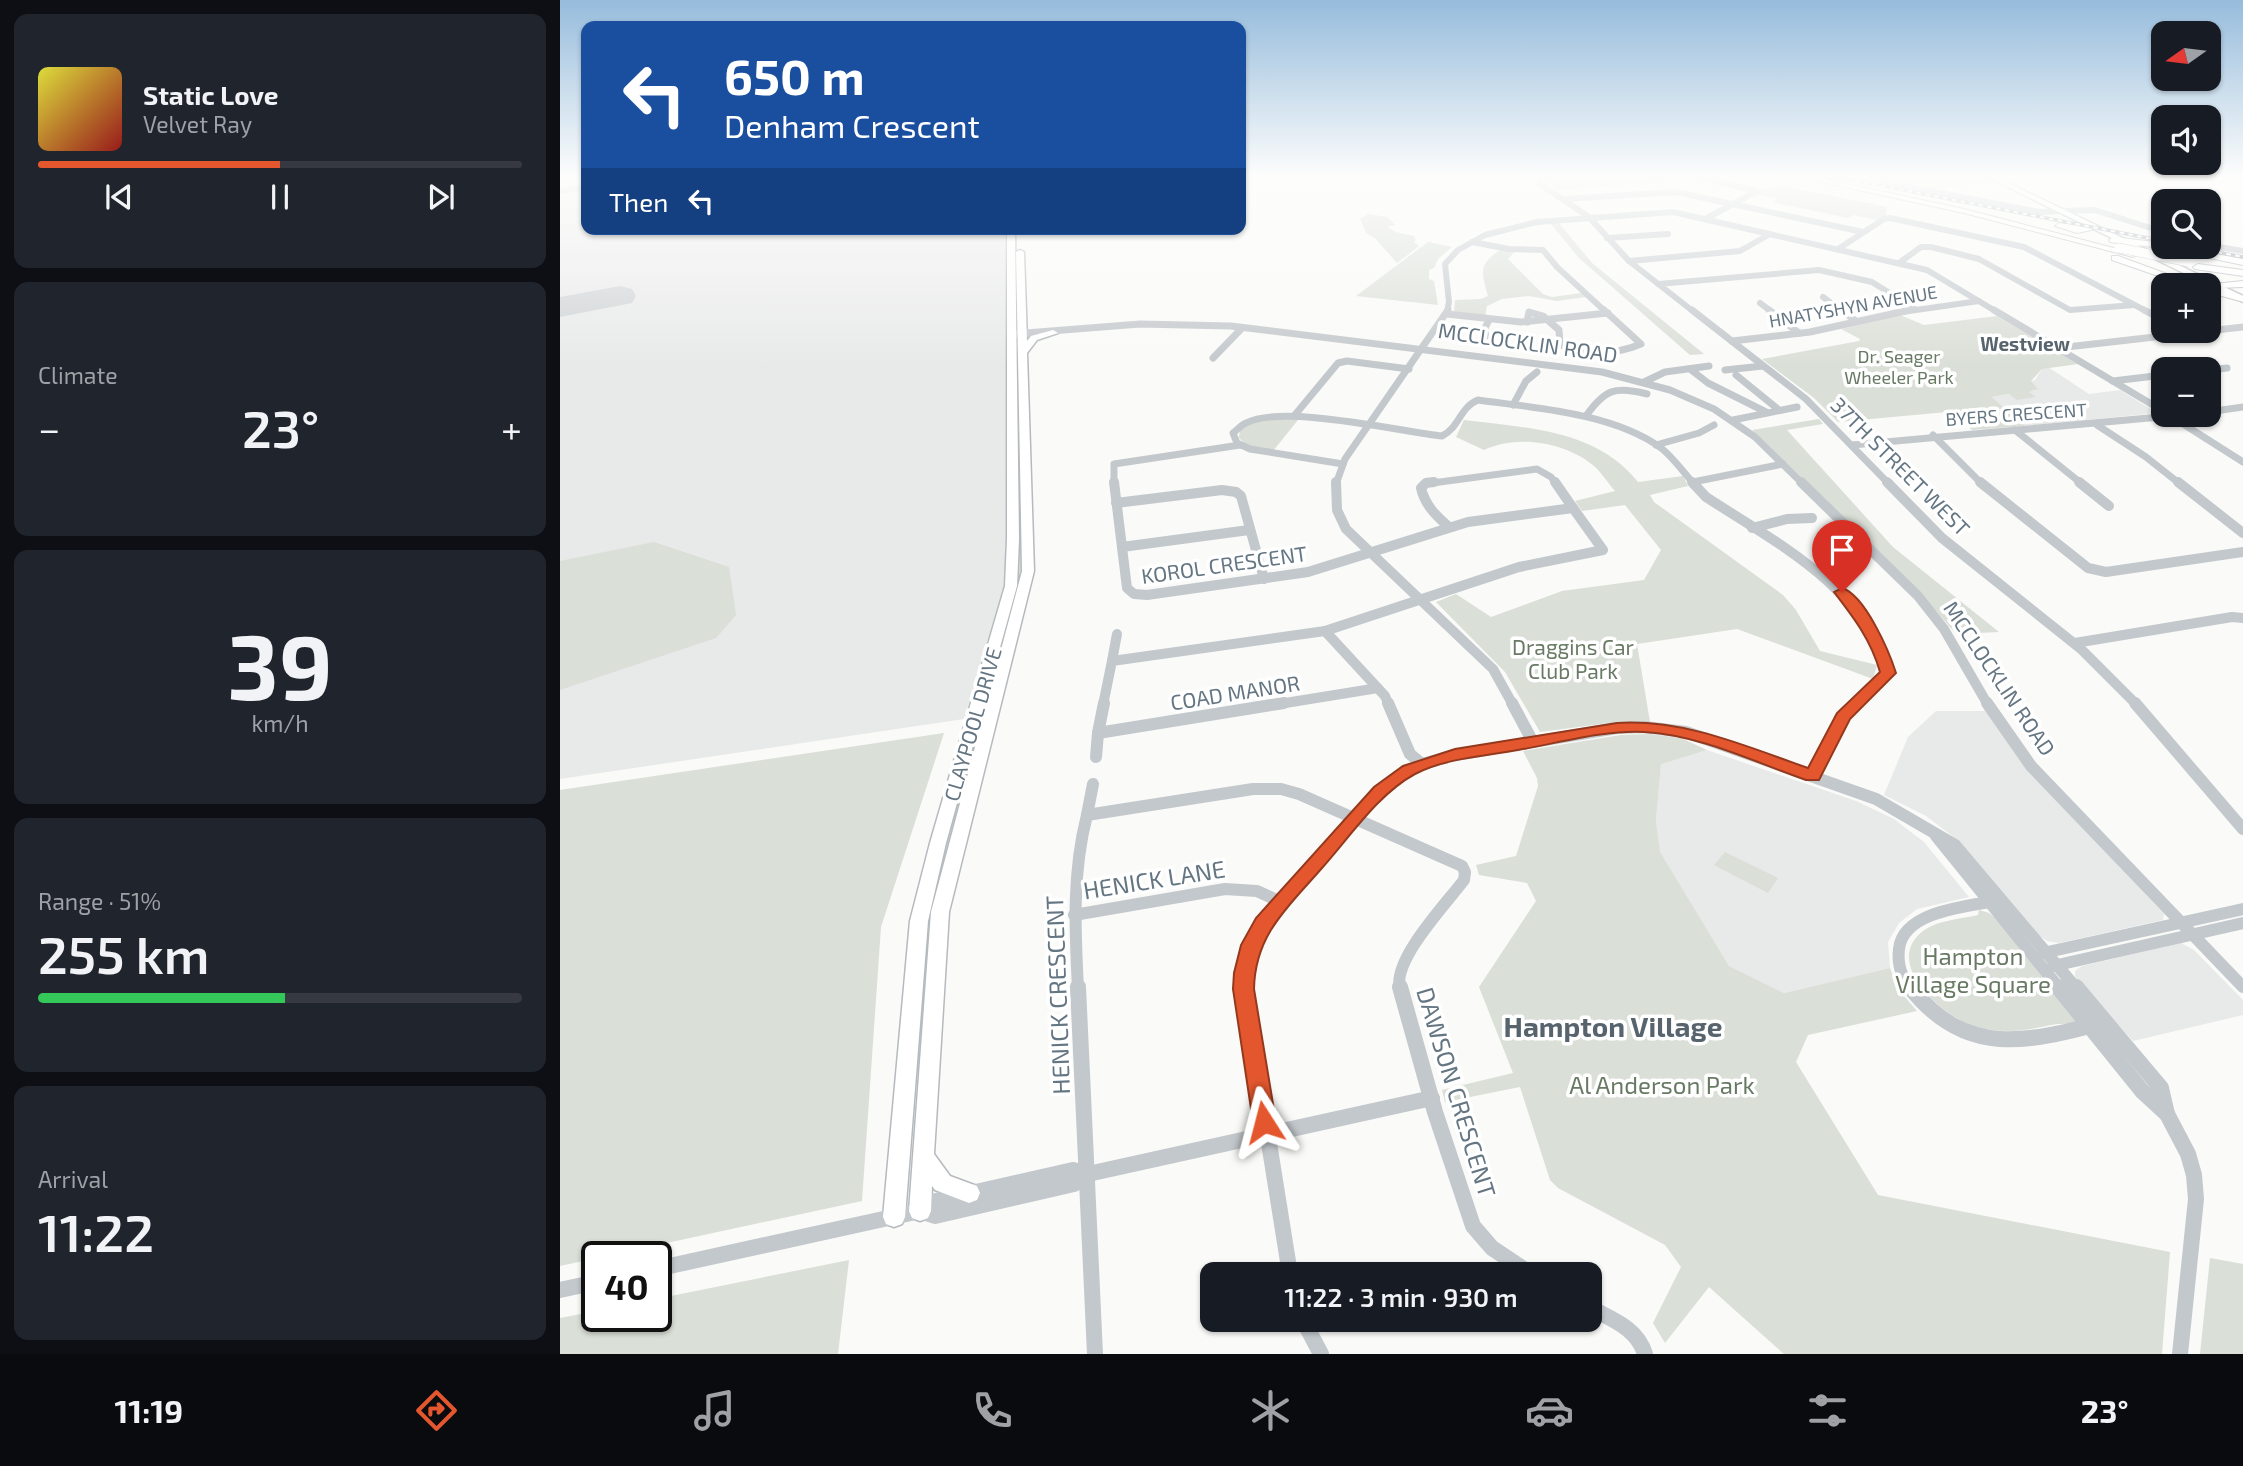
<!DOCTYPE html>
<meta charset="utf-8">
<style>
body{margin:0;font-family:"Exo 2",sans-serif;background:#20242c;color:#f1f3f6;height:100vh;display:flex;flex-direction:column;font-size:26px;white-space:nowrap}
*{box-sizing:border-box;margin:0}
p{font-size:23px;color:#9ea1a6}
.icon{flex:none;width:38px;height:38px;fill:none;stroke:currentColor;stroke-width:2;stroke-linecap:round;stroke-linejoin:round}
.map{position:relative;flex:1;overflow:hidden}
.side{display:flex;flex-direction:column;gap:14px;padding:14px;background:#0d0f14;width:560px}
.side>*{flex:none}
.hud{position:absolute;left:21px;top:21px;width:665px;height:214px;border-radius:14px;box-shadow:0 2px 5px #0004;background:#1a4fa0;color:#fff;overflow:hidden}
.needle{width:46px;rotate:256deg}
.controls{position:absolute;left:1591px;top:21px;display:grid;gap:14px}
.controls a{display:grid;place-items:center;width:70px;height:70px;border-radius:14px;background:#171b24;box-shadow:0 2px 5px #0004;font-size:35px}
.speed{position:absolute;left:21px;top:1241px;display:flex;gap:14px;font-size:35px;font-weight:700;text-align:center}
.speed>*{display:grid;place-content:center;width:91px;height:91px;border-radius:50%;background:#171b24;box-shadow:0 2px 5px #0004;line-height:1}
.speed .limit{border:4px solid #111;border-radius:10px;background:#fff;color:#111}
.pin{position:absolute;display:grid;place-items:center;width:60px;height:60px;color:#fff;margin:-72px -30px;border-radius:50% 50% 50% 0;rotate:-45deg;box-shadow:0 0 7px #0007}
.pin .icon{rotate:45deg}
.me{position:absolute;width:77px;margin:-38px;rotate:351deg;stroke-linejoin:round;filter:drop-shadow(0 0 5px #0008)}
.turn{display:flex;align-items:center;gap:24px;height:147px;padding:0 28px;font-size:32px}
.turn .icon{width:91px;height:91px;stroke-width:2.5}
.turn b{display:block;font-size:49px;line-height:60px}
.then{display:flex;align-items:center;height:66px;padding:0 28px;background:#0003;gap:14px;font-size:26px}
.big{font-size:52px;font-weight:600;line-height:1.1}
.side .tile{flex:1;display:flex;flex-direction:column;justify-content:center;gap:10px;min-width:0;padding:0 24px;border-radius:14px;background:#20242c}
.side .dial{align-items:center;gap:0}
.dial b{font-size:91px;line-height:1}
.song{display:flex;align-items:center;gap:21px}
.cover{width:84px;height:84px;border-radius:10px;background:linear-gradient(135deg,hsl(60 70% 55%),hsl(0 70% 35%))}
.played{height:7px;border-radius:4px;background:linear-gradient(90deg,#e4572e 50%,#363941 50%)}
.keys{display:flex;justify-content:space-around;direction:ltr}
.heat{display:flex;justify-content:space-between;align-items:center;font-size:38px;direction:ltr}
.charge{height:10px;border-radius:5px;background:linear-gradient(90deg,#34c759 51%,#363941 0)}
.trip{position:absolute;left:640px;top:1262px;width:402px;height:70px;border-radius:14px;background:#171b24;box-shadow:0 2px 5px #0004;font-weight:600;line-height:70px;text-align:center}
.menu{display:flex;height:112px;justify-content:space-around;align-items:center;background:#090b0e;color:#9ea1a6}
.menu .icon{width:49px;height:49px}
.menu .active{color:#e4572e}
.menu b{font-size:32px;color:#f1f3f6}
main{display:flex;flex:1;min-height:0}
.map>svg:first-child{display:block}
.built{fill:#e8e9e9}
.green{fill:#dadfd7}
.lines{fill:none;stroke-linecap:round;stroke-linejoin:round}
.runway{fill:#ced2d4;fill-rule:evenodd}
.major-casing{stroke:#b5babe;stroke-width:3}
.highway-casing{stroke:#b4b9bd;stroke-width:2}
.minor-far4{stroke:#c3c8cc;stroke-width:6}
.minor-far3{stroke:#c3c8cc;stroke-width:7}
.minor-far2{stroke:#c3c8cc;stroke-width:10}
.minor-far1{stroke:#c3c8cc;stroke-width:12}
.minor{stroke:#c3c8cc;stroke-width:16}
.major{fill:#fff;fill-rule:evenodd}
.highway{fill:#fff;fill-rule:evenodd}
.rail-casing{stroke:#a2aab0;stroke-width:3.5}
.rail{stroke:#fff;stroke-width:2;stroke-dasharray:4.5;stroke-linecap:butt}
.highway-bridge-casing{stroke:#b4b9bd;stroke-width:10;stroke-linecap:butt}
.highway-bridge{stroke:#fff;stroke-width:9}
.route{fill:#e4572e;stroke:#94391e;stroke-width:2}
.labels{text-anchor:middle;dominant-baseline:central;stroke-width:7;stroke-linejoin:round;paint-order:stroke}
.far-street-label{font-size:18px;fill:#657683;stroke:#fff}
.far-park-label{font-size:18px;fill:#687a64;stroke:#fff}
.far-neighbourhood-label{font-size:19px;font-weight:bold;fill:#57646e;stroke:#fff}
.street-label{font-size:21px;fill:#657683;stroke:#fff}
.park-label{font-size:21px;fill:#687a64;stroke:#fff}
.near-street-label{font-size:24px;fill:#657683;stroke:#fff}
.near-park-label{font-size:24px;fill:#687a64;stroke:#fff}
.near-neighbourhood-label{font-size:28px;font-weight:bold;fill:#57646e;stroke:#fff}
</style>
<main>
<section class="side">
<div class="tile">
<div class="song"><i class="cover"></i><div><b>Static Love</b><p>Velvet Ray</p></div></div>
<div class="played"></div>
<div class="keys"><svg class="icon" aria-label="previous" viewBox="0 0 24 24"><path d="M18 5L8 12l10 7zM5 5v14"/></svg><svg class="icon" aria-label="pause" viewBox="0 0 24 24"><path d="M8 5v14M16 5v14"/></svg><svg class="icon" aria-label="next" viewBox="0 0 24 24"><path d="M6 5l10 7-10 7zM19 5v14"/></svg></div>
</div>
<div class="tile"><p>Climate</p>
<div class="heat"><a>−</a><b class="big">23°</b><a>+</a></div>
</div>
<div class="tile dial"><b>39</b><p>km/h</p></div>
<div class="tile"><p>Range · 51%</p><b class="big">255 km</b><div class="charge"></div></div>
<div class="tile"><p>Arrival</p><b class="big">11:22</b></div>
</section>
<div class="map">
<svg width="1683" height="1354" viewBox="0 0 1683 1354">
<rect width="100%" height="100%" fill="#fafaf8"/>
<g class="built">
<polygon points="0,177 26,177 26,229 445,229 446,578 404,719 0,779"/>
<polygon points="1319,177 1424,177 1437,183 1370,189"/>
<polygon points="1488,367 1529,394 1560,390 1597,413 1465,426 1432,397 1477,390 1471,381 1475,380 1482,369"/>
<polygon points="1376,711 1428,711 1468,770 1604,914 1603,920 1499,943 1487,941 1477,934 1391,835 1366,816 1324,795 1348,737"/>
<polygon points="1147,750 1296,801 1334,819 1364,842 1409,897 1357,909 1339,923 1328,942 1330,968 1224,993 1169,966 1100,853 1096,820 1101,763"/>
<polygon points="1621,943 1634,950 1683,1000 1683,1015 1573,1041 1515,977 1515,971 1522,966"/>
</g>
<g class="green">
<polygon points="982,177 1111,177 1111,178 1101,182 997,190"/>
<polygon points="1223,186 1327,207 1326,216 1317,220 1294,215 1288,218 1212,202 1217,199 1196,194 1201,191 1200,190"/>
<polygon points="808,214 828,217 835,225 827,227 836,232 854,236 856,240 854,242 859,246 837,263 815,238 806,233 800,219"/>
<polygon points="998,222 1032,263 1144,354 1130,355 1019,258 990,223"/>
<polygon points="868,242 892,247 878,259 874,268 869,270 869,279 874,281 878,305 796,296"/>
<path d="M942 249 955 251 948 259 983 294 992 297 1021 293 1026 297 997 301 969 296 942 299 927 306 925 317 894 312 895 300 921 299 928 296C921 271 918 264 942 249Z"/>
<polygon points="1340,315 1364,325 1437,316 1518,364 1482,369 1471,381 1478,389 1469,392 1476,397 1457,400 1449,394 1432,397 1465,426 1412,430 1398,416 1387,412 1278,422 1254,398 1202,359 1299,341 1300,339 1281,329"/>
<polygon points="458,341 462,547 460,585 373,906 358,1080 356,1054 363,950 372,890 457,579"/>
<polygon points="703,418 738,420 713,451 689,447 679,438 680,428"/>
<polygon points="1259,419 1263,424 1227,430 1333,547 1439,632 1396,634 1354,586 1192,430"/>
<path d="M904 420C966 428 1036 429 1078 482L1123 476 1128 486 1090 495 1094 502 1223 595 1236 610 1260 651 1317 665 1313 679 1177 629 1077 644 1090 722 1049 723 980 732 945 672 876 602 896 594 931 617 1002 591 1084 580 1101 550 1065 505 1022 511 1015 501 1055 491C1048 483 1042 473 1034 466 1006 442 957 434 924 450L896 437Z"/>
<polygon points="94,542 169,567 176,615 156,638 0,690 0,561"/>
<polygon points="384,733 321,927 302,1201 0,1266 0,790"/>
<polygon points="1090,734 1121,738 1147,750 1101,764 1096,820 1100,852 1169,966 1224,993 1330,968 1338,989 1357,1011 1248,1035 1236,1062 1318,1195 1610,1252 1602,1354 1224,1354 1149,1287 1105,1343 1093,1323 1121,1267 1105,1245 998,1188 990,1180 960,1087 885,1102 882,1090 953,1073 919,987 976,901 967,883 919,875 916,865 956,856 978,786 977,778 963,751 1061,735"/>
<polygon points="1165,852 1218,878 1208,893 1154,865"/>
<path d="M1419 910 1429 913 1437 919 1516 1015 1517 1021C1510 1025 1499 1023 1491 1025 1464 1031 1443 1034 1416 1027 1383 1017 1318 961 1366 929 1380 920 1401 919 1418 915Z"/>
<polygon points="1650,1258 1683,1264 1683,1354 1640,1354"/>
<polygon points="289,1260 278,1354 0,1354 0,1318 37,1311 37,1316 96,1316 96,1299"/>
</g>
<g class="lines">
<polygon class="runway" points="60,286 72,289 76,296 72,303 0,317 0,297"/>
<g class="major-casing">
<g id="major">
<polygon points="1427,177 1436,177 1683,296 1683,302"/>
<polygon points="447,229 455,229 459,539 457,586 386,843 368,921 345,1217 342,1224 334,1227 326,1224 323,1217 350,921 370,843 445,586 447,539"/>
<polygon points="460,250 464,252 467,341 471,336 493,330 498,333 477,340 467,353 474,571 389,912 374,1154 390,1176 417,1186 420,1193 417,1200 409,1203 375,1190 372,1186 371,1211 368,1218 360,1221 352,1218 349,1211 371,912 462,571 456,252"/>
</g>
</g>
<g class="highway-casing">
<g id="highway">
<polygon points="1238,177 1255,177 1404,209 1577,254 1573,257 1404,213"/>
<polygon points="1526,221 1532,226 1532,230 1517,233 1495,226 1499,223 1523,226 1522,224"/>
<polygon points="1553,237 1603,243 1603,247 1617,247 1683,259 1683,265 1602,248 1550,242 1549,240"/>
<polygon points="1552,256 1558,256 1637,285 1624,285 1552,260"/>
<polygon points="1638,264 1683,270 1683,276 1635,269 1633,267"/>
<polygon points="1683,281 1683,287 1655,288 1683,296 1683,300 1680,301 1651,293 1649,291 1652,289 1644,285"/>
</g>
</g>
<g class="minor-far4">
<polyline points="1138,177 1197,191 1145,219"/>
<polyline points="1313,177 1324,182 1479,212 1535,210 1603,232"/>
<polyline points="980,184 1029,217 1069,261 1134,312"/>
<polyline points="0,191 26,187"/>
<polyline points="1004,199 1116,192 1303,232"/>
<polyline points="1047,238 1108,234"/>
<polyline points="912,242 949,249 983,250 997,267 1046,312"/>
<polyline points="1648,245 1683,251"/>
<polyline points="1278,249 1324,219 1330,218 1464,247 1588,312"/>
<polyline points="1069,261 1180,251 1210,234"/>
<polyline points="1339,263 1361,247 1371,247 1419,259 1510,310 1574,305"/>
<polyline points="1098,284 1259,270 1312,282 1355,309"/>
<polyline points="1263,297 1283,312"/>
<polyline points="1200,303 1212,312"/>
<polyline points="887,312 889,302 885,264 898,250 925,235 977,222 1113,212 1367,270 1437,312"/>
<polyline points="1342,312 1419,301"/>
</g>
<g class="minor-far3">
<polyline points="1132,310 1246,399 1329,484"/>
<polyline points="1209,310 1239,333"/>
<polyline points="1281,310 1296,321"/>
<polyline points="1434,310 1603,411"/>
<polyline points="1584,310 1603,320"/>
<polyline points="887,314 961,322 1048,313"/>
<path d="M967 322 969 312 983 316 999 330 1000 345C1026 355 1055 355 1081 344L1044 310"/>
<polyline points="454,334 580,324 671,326 1042,372 1110,390 1154,409 1195,437 1243,484"/>
<polyline points="926,336 924,330 929,320"/>
<polyline points="1172,341 1250,332 1350,310"/>
<polyline points="1498,348 1683,327"/>
<polyline points="653,358 682,328"/>
<polyline points="1130,369 1148,383 1206,412"/>
<polyline points="1165,370 1203,366"/>
<polyline points="1648,370 1667,368"/>
<polyline points="1176,375 1219,410"/>
<polyline points="1553,381 1603,375"/>
<polyline points="1084,382 1105,372 1149,366"/>
<polyline points="953,405 966,381 977,372"/>
<polyline points="1648,412 1683,407"/>
<polyline points="1609,415 1683,462"/>
<polyline points="734,416 778,363 787,361 849,369"/>
<path d="M1026 416C1045 389 1055 386 1087 394"/>
<polyline points="1173,420 1237,407"/>
<polyline points="1537,425 1586,457 1620,484"/>
<polyline points="1455,430 1522,484"/>
<polyline points="1373,435 1422,484"/>
<polyline points="1096,445 1139,433 1154,425"/>
<polyline points="1292,445 1622,415"/>
<path d="M783 464 690 449 677 443 673 433C677 430 681 425 686 423 722 404 839 431 882 436 899 428 900 407 918 400 975 408 1053 413 1101 448 1113 457 1123 472 1134 484"/>
<polyline points="1133,482 1223,464"/>
<polyline points="554,484 554,464 680,445"/>
<polyline points="776,484 785,459 888,310"/>
<polyline points="865,484 977,469 991,477 996,484"/>
</g>
<g class="minor-far2">
<polyline points="776,482 777,510 786,529 933,669 953,705"/>
<path d="M874 482 866 483 861 488C865 505 876 516 889 527"/>
<polyline points="995,482 1013,508"/>
<path d="M1132 482 1146 497C1218 544 1302 585 1328 673L1295 705"/>
<polyline points="1241,482 1358,596 1384,629 1428,705"/>
<polyline points="1327,482 1382,538 1521,649 1577,705"/>
<polyline points="1420,482 1528,568 1546,572 1683,552"/>
<polyline points="1519,482 1549,506"/>
<polyline points="1618,482 1683,533"/>
<polyline points="556,503 662,490 676,492 681,496 704,579"/>
<polyline points="1192,528 1227,519 1252,518"/>
<polyline points="562,547 689,530"/>
<polyline points="765,631 825,696 829,705"/>
<polyline points="1515,643 1672,617 1683,618"/>
<polyline points="552,661 557,634"/>
<polyline points="543,705 552,661 765,631 959,567 1043,550 1013,508 908,522 748,572 587,595 574,594 567,588 554,482"/>
<polyline points="713,705 818,688"/>
</g>
<g class="minor-far1">
<polyline points="544,703 538,733 724,703"/>
<polyline points="828,703 850,754 862,764"/>
<polyline points="952,703 973,742"/>
<polyline points="1427,703 1471,766 1683,987"/>
<polyline points="1575,703 1683,829"/>
<polyline points="536,757 538,733"/>
<polyline points="1253,776 1283,717 1297,703"/>
<polyline points="527,815 533,784"/>
<polyline points="1376,836 1500,989"/>
<polyline points="514,915 665,889 697,891 721,902"/>
<polyline points="1483,953 1683,909"/>
<polyline points="1493,966 1683,923"/>
<path d="M518 989C515 930 512 873 527 815L693 789H721L739 794 902 866 905 872 904 880C886 904 832 960 840 989"/>
<polyline points="684,989 687,959 704,923 794,819 838,776 862,764 895,755 1057,728 1084,727 1126,732 1316,799 1395,845 1517,989"/>
<path d="M1351 989C1341 977 1337 965 1339 949 1343 910 1411 906 1441 900"/>
</g>
<g class="minor">
<polyline points="518,987 535,1354"/>
<polyline points="684,987 730,1274"/>
<polyline points="840,987 875,1112 913,1226 932,1248 971,1274"/>
<path d="M1350 987C1406 1059 1469 1042 1545 1022"/>
<polyline points="1498,987 1582,1091 1607,1114"/>
<polyline points="1516,987 1601,1088 1607,1114 1628,1154 1634,1175 1636,1199 1620,1354"/>
<polyline points="360,1211 375,1216 514,1184 528,1174 872,1098"/>
<polyline points="96,1269 360,1211 376,1201 513,1170 528,1174"/>
<polyline points="0,1290 37,1282"/>
<path d="M1031 1308C1053 1320 1077 1328 1085 1354"/>
<polyline points="743,1320 761,1354"/>
</g>
<use href="#major" class="major"/>
<use href="#highway" class="highway"/>
<g class="rail-casing">
<g id="rail">
<polyline points="1277,177 1603,241"/>
<polyline points="1631,247 1683,257"/>
</g>
</g>
<use href="#rail" class="rail"/>
<g class="highway-bridge-casing">
<polyline id="highway-bridge" points="1559,248 1629,262"/>
</g>
<use href="#highway-bridge" class="highway-bridge"/>
</g>
<linearGradient id="sky" x2="0" y2="1"><stop stop-color="#96bcdc"/><stop offset="0.48" stop-color="#fdfdfc"/><stop offset="1" stop-color="#fdfdfc" stop-opacity="0"/></linearGradient>
<rect width="1683" height="367" fill="url(#sky)"/>
<path class="route" d="M1282 588C1305 595 1329 651 1336 673L1290 719 1259 780H1246C1194 762 1140 735 1084 732 1043 730 999 743 958 750 925 756 886 758 855 774 818 794 790 837 762 868 729 906 695 934 694 989L716 1122 713 1129 704 1133 696 1129 693 1122 673 989 674 973 681 945 696 918 814 787 843 766 895 749 1057 723C1125 719 1185 746 1248 768L1277 713 1320 672C1311 640 1294 618 1274 592Z"/>
<g class="labels">
<g class="far-street-label">
<text transform="translate(1293 306) rotate(-10)">HNATYSHYN AVENUE</text>
<text transform="translate(1456 414) rotate(-4)">BYERS CRESCENT</text>
</g>
<g class="far-park-label">
<text x="1339" y="356">Dr. Seager<tspan x="1339" dy="21">Wheeler Park</tspan></text>
</g>
<g class="far-neighbourhood-label">
<text x="1465" y="343">Westview</text>
</g>
<g class="street-label">
<text transform="translate(968 342) rotate(8)">MCCLOCKLIN ROAD</text>
<text transform="translate(1341 466) rotate(45)">37TH STREET WEST</text>
<text transform="translate(664 564) rotate(-8)">KOROL CRESCENT</text>
<text transform="translate(1440 678) rotate(56)">MCCLOCKLIN ROAD</text>
<text transform="translate(675 692) rotate(-9)">COAD MANOR</text>
<text transform="translate(412 724) rotate(-74)">CLAYPOOL DRIVE</text>
</g>
<g class="park-label">
<text x="1013" y="646">Draggins Car<tspan x="1013" dy="24">Club Park</tspan></text>
</g>
<g class="near-street-label">
<text transform="translate(594 879) rotate(-9)">HENICK LANE</text>
<text transform="translate(497 995) rotate(-92)">HENICK CRESCENT</text>
<text transform="translate(897 1092) rotate(73)">DAWSON CRESCENT</text>
</g>
<g class="near-park-label">
<text x="1413" y="955">Hampton<tspan x="1413" dy="28">Village Square</tspan></text>
<text x="1102" y="1084">Al Anderson Park</text>
</g>
<g class="near-neighbourhood-label">
<text x="1053" y="1026">Hampton Village</text>
</g>
</g>
</svg>
<div class="controls">
<a><svg class="needle" viewBox="-14 -14 28 28"><path d="M0-13l5 13h-10z" fill="#e53935"/><path d="M0 13l5-13h-10z" fill="#9ea1a6"/></svg></a>
<a><svg class="icon" aria-label="sound" viewBox="0 0 24 24"><path d="M4 9h4l5-4v14l-5-4H4zM17 9q2 3 0 6"/></svg></a>
<a><svg class="icon" aria-label="search" viewBox="0 0 24 24"><circle cx="10" cy="10" r="6"/><path d="M15 15l6 6"/></svg></a>
<a>+</a>
<a>−</a>
</div>
<div class="speed"><div class="limit">40</div></div>
<div class="pin" style="left:1282px;top:592px;background:#d93025"><svg class="icon" aria-label="arrive" viewBox="0 0 24 24"><path d="M6 21V4h12l-3 4 3 4H6"/></svg></div>
<svg class="me" style="left:704px;top:1122px" viewBox="-20 -20 40 40"><path d="M0-17L14 15 0 8-14 15z" fill="#e4572e" stroke="#fff" stroke-width="4"/></svg>
<div class="trip">11:22 · 3 min · 930 m</div>
<div class="hud">
<div class="turn"><svg class="icon" aria-label="left" viewBox="0 0 24 24"><path d="M17 20v-9H6M10 6l-5 5 5 5"/></svg><div><b>650 m</b>Denham Crescent</div></div>
<div class="then">Then<svg class="icon" aria-label="left" viewBox="0 0 24 24"><path d="M17 20v-9H6M10 6l-5 5 5 5"/></svg></div>
</div>
</div>
</main>
<nav class="menu">
<b>11:19</b>
<svg class="icon active" aria-label="directions" viewBox="0 0 24 24"><path d="M12 3l9 9-9 9-9-9zM9 14v-3h6M13 9l2 2-2 2"/></svg>
<svg class="icon" aria-label="music" viewBox="0 0 24 24"><path d="M9 18V5l10-2v13"/><circle cx="6" cy="18" r="3"/><circle cx="16" cy="16" r="3"/></svg>
<svg class="icon" aria-label="phone" viewBox="0 0 24 24"><path d="M5 4h4l2 5-3 2q2 4 5 5l2-3 5 2v4C11 20 4 13 5 4z"/></svg>
<svg class="icon" aria-label="climate" viewBox="0 0 24 24"><path d="M12 3v18M4 7l16 10M4 17L20 7"/></svg>
<svg class="icon" aria-label="car" viewBox="0 0 24 24"><path d="M5 17H2v-5l4-1 3-4h7l3 4 3 1v5h-3M9 17h6M6 11h13"/><circle cx="7" cy="17" r="2"/><circle cx="17" cy="17" r="2"/></svg>
<svg class="icon" aria-label="filters" viewBox="0 0 24 24"><path d="M4 7h16M4 17h16"/><circle cx="9" cy="7" r="2"/><circle cx="15" cy="17" r="2"/></svg>
<b>23°</b>
</nav>
